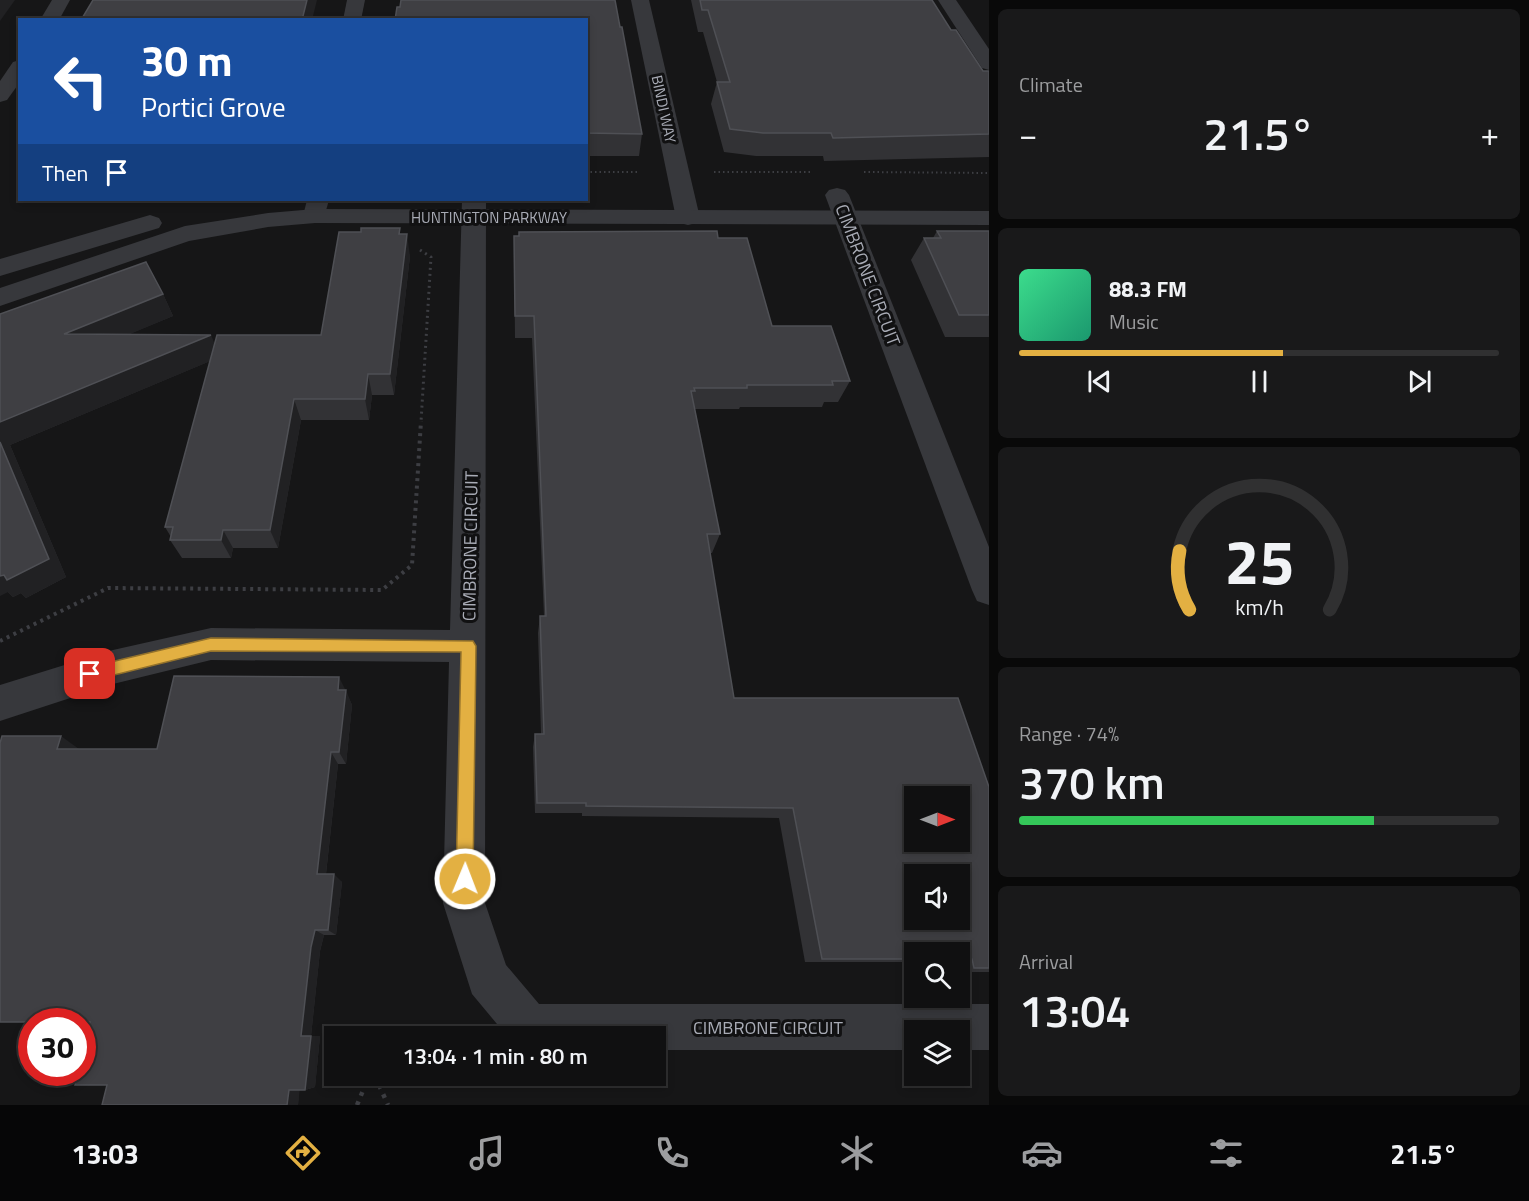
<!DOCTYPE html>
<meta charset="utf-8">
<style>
body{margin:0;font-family:"Titillium Web",sans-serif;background:#19191a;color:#f1f3f6;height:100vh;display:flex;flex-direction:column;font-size:22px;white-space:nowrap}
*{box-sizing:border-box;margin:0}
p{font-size:20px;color:#9c9d9f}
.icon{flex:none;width:33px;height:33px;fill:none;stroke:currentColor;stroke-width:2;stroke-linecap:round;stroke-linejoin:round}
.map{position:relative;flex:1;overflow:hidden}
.sheet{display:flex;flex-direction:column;gap:9px;padding:9px;background:#090909;width:540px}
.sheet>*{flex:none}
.hud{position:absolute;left:18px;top:18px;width:570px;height:183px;border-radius:0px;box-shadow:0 3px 9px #0003,0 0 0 2px #303031;background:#1a4fa0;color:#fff;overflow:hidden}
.needle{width:39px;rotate:90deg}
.controls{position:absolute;left:904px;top:786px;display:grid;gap:12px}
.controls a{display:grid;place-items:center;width:66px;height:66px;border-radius:0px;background:#101011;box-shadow:0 3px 9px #0003,0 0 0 2px #303031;font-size:30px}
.speed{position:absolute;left:18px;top:1008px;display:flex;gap:12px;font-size:30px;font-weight:700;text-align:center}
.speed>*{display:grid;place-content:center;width:78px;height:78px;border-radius:50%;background:#101011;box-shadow:0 3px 9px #0003,0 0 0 2px #303031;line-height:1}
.speed .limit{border:9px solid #d22;background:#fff;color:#111}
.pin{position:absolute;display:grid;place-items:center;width:51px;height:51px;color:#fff;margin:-26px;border-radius:12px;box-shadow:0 3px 9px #0006}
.me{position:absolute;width:66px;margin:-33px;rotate:1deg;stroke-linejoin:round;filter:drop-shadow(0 0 4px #0008)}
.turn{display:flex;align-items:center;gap:21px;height:126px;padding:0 24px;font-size:27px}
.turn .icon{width:78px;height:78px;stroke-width:2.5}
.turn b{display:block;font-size:42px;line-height:51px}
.then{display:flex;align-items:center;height:57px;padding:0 24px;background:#0003;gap:12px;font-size:22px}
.big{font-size:45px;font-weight:600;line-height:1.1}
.sheet .card{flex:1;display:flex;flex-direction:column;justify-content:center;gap:9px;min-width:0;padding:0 21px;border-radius:9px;background:#19191a}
.sheet .dial{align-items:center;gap:0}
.dial svg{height:156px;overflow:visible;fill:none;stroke:#303031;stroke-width:7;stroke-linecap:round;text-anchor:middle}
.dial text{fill:#f1f3f6;stroke:none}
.song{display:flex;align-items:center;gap:18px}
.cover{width:72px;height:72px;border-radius:9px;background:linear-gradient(135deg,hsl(150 70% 55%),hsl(160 70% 35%))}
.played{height:6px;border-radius:3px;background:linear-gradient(90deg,#e3b042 55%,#303031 55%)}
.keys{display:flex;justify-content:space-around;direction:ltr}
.heat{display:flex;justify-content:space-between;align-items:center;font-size:33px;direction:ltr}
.charge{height:9px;border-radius:4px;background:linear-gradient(90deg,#34c759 74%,#303031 0)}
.trip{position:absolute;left:324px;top:1026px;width:342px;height:60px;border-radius:0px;background:#101011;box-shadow:0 3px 9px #0003,0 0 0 2px #303031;font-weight:600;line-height:60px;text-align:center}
.tabs{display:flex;height:96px;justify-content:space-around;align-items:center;background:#060607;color:#9c9d9f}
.tabs .icon{width:42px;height:42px}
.tabs .current{color:#e3b042}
.tabs b{font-size:27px;color:#f1f3f6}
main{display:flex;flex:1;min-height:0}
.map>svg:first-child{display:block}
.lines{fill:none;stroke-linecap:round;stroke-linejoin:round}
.path-far3{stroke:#3d3e43;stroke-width:2;stroke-dasharray:1.5 3;stroke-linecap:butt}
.path-far2{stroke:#3d3e43;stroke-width:3;stroke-dasharray:2 4;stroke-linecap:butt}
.path-far1{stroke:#3d3e43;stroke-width:4;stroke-dasharray:3 4.5;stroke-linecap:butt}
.path{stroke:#3d3e43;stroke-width:4.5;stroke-dasharray:4 6;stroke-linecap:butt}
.minor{fill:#37383c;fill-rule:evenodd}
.tertiary{fill:#37383c;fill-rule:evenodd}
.wall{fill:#323235}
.shaded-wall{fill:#212123}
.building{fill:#3f3f43;stroke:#4f5055;stroke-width:1.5;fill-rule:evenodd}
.route{fill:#e3b042;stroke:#94722b;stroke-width:1.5}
.labels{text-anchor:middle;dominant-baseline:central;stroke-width:6;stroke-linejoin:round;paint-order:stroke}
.far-street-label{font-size:15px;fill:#a9acb6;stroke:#111112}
.street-label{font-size:18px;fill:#a9acb6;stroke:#111112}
</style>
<main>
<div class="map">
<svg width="989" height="1105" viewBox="0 0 989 1105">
<rect width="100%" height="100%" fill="#161617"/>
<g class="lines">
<g class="path-far3">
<polyline points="586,172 640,172"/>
<polyline points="714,172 811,172"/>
<polyline points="864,172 989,173"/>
</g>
<polyline class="path-far2" points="420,250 431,257 421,422"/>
<polyline class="path-far1" points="0,641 108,588 382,590 412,565 421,421"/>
<g class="path">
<polyline points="375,1076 388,1105"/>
<polyline points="357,1105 369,1076"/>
</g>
<g class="minor">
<polygon points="347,0 365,0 361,20 343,20"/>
<polygon points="631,0 649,0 700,218 696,223 688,225 680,223 676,218"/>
<polygon points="938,0 956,0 989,49 989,70 982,68"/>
<polygon points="837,188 845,190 849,195 989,547 989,605 977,601 972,590 825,195 829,190"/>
<polygon points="307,200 329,200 323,221 315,223 307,221 303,216"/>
<polygon points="462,200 486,200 485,903 506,965 539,1004 989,1004 989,1050 960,1050 960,1030 915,1030 915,1050 656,1050 656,1036 507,1036 472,994 443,903 449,662 211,660 113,684 0,721 0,685 113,650 211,628 450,630"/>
</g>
<g class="tertiary">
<polygon points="52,0 70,0 59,20 40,20"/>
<polygon points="20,60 20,82 7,100 0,102 0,81 13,62"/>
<polygon points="315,209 989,211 989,225 315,223 268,227 189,241 0,306 0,288 185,226 268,213"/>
<polygon points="150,215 159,218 162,223 159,228 0,276 0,259"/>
</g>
</g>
<g class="wall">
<polygon points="401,0 615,0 620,27 622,27 642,134 639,156 586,156 586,20 395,20 397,7 400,7"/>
<polygon points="691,0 932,0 951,30 983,71 989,71 989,157 824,161 823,156 756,156 724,152 711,104 717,82 703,32 698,32"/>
<polygon points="937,231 989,231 989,337 945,337 911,260 924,238 933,238"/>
<polygon points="401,234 410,256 394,395 372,395 369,420 301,420 278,548 233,548 231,558 182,558 170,540 171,537 165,527 210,361 10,445 66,577 26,598 21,593 13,597 8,592 0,314 163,294 173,316 129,334 215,344 321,335"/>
<polygon points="514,236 718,238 772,326 850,381 838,402 824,402 822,407 740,407 739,409 695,409 720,534 712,553 710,553 734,698 989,787 989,972 960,972 960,952 915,952 915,962 805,962 779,818 582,816 582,813 535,813 533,747 535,734 541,734 538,633 540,616 544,616 532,338 515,338"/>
<polygon points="345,690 352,705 346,764 338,764 326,874 342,882 336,935 324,935 320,951 311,1036 320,1036 315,1087 305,1090 299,1090 298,1105 102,1105 107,1085 90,1022 0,1022 0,743 79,749 157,749"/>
</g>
<g class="shaded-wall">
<polygon points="0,0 15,0 0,21"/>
<polygon points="307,0 317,0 312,20 302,20"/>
<polygon points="407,234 410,256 394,395 390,374"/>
<polygon points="163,294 173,316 78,356 64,334"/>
<polygon points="211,335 220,357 10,445 66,577 26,598 21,593 13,597 8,592 0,596 0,422"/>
<polygon points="368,374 372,395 369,420 365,399"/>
<polygon points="294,399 301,420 278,548 270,530"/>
<polygon points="223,530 233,548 231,558 221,540"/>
<polygon points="339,677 346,691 338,690"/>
<polygon points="346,690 352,705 346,764 339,752"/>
<polygon points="61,736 79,749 57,749"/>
<polygon points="331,752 338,764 325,882 317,874"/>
<polygon points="334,874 342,882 336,935 328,930"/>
<polygon points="315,930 324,935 320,951 311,1036 301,1036 311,947"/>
<polygon points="311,1036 320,1036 315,1087 305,1090"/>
<polygon points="300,1087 298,1105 287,1105 289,1090"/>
</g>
<g class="building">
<polygon points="93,0 307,0 302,20 81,20"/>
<polygon points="401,0 615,0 620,27 622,27 642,134 586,133 586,20 395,20 397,7 400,7"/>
<polygon points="700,0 932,0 951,30 956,30 983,71 989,71 989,134 833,138 831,133 763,133 730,129 717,82 730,82 708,10 702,10"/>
<polygon points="361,228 400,228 399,234 407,234 390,374 368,374 365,399 294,399 270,530 223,530 221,540 170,540 173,527 165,527 217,335 321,335 339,232 361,232"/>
<path d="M717 231 718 238H747L772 326H831L850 381H832L833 385H747V388H694L695 391H691L720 534H707L734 698H958L989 787V968H974L972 959H960V952H915V959H822L793 808 586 806V803H537L535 734H544L540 616H546L534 316H515L514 236H519V232ZM915 796H960V842H915ZM915 874H960V920H915Z"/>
<polygon points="937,231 989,231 989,315 959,315 924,238 941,238"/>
<polygon points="146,262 163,294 64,334 211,335 0,422 0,314"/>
<polygon points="0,442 49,559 7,580 4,575 0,576"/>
<polygon points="174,676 339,677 338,690 346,690 339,752 331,752 317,874 334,874 328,930 315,930 311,947 301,1036 311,1036 305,1090 289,1090 287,1105 102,1105 107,1085 75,1085 78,1072 82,1072 82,1054 90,1022 0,1022 0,743 2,736 61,736 57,749 157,749"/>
</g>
<polygon class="route" points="211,638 473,641 476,646 473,879 471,886 465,888 458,886 456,879 461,652 211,651 90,681 85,679 83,674 85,669 90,667"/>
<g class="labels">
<g class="far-street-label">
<text transform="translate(664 109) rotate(78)">BINDI WAY</text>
<text x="489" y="217">HUNTINGTON PARKWAY</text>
</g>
<g class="street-label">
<text transform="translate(868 275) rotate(69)">CIMBRONE CIRCUIT</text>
<text transform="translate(470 546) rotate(-89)">CIMBRONE CIRCUIT</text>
<text x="768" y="1027">CIMBRONE CIRCUIT</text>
</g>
</g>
</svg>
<div class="controls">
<a><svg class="needle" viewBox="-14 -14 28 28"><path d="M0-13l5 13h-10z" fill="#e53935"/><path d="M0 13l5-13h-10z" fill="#9c9d9f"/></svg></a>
<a><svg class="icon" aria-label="sound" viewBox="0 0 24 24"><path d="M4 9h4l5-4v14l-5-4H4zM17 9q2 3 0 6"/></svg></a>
<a><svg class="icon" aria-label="search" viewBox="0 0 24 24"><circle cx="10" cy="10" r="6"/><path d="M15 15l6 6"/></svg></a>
<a><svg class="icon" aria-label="layers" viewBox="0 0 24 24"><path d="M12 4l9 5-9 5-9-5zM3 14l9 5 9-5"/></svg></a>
</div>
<div class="speed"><div class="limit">30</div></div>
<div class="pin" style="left:90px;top:674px;background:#d93025"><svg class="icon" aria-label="arrive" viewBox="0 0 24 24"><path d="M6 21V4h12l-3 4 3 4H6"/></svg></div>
<svg class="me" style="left:465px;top:879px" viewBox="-20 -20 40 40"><circle r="17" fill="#e3b042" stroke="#fff" stroke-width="3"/><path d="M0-11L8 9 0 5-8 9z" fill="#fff"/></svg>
<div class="trip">13:04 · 1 min · 80 m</div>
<div class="hud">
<div class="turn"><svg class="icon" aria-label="left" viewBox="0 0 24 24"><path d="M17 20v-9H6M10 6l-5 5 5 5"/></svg><div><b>30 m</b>Portici Grove</div></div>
<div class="then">Then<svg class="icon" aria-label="arrive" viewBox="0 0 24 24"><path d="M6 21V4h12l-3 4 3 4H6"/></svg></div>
</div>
</div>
<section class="sheet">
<div class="card"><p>Climate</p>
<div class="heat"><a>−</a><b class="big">21.5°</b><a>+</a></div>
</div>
<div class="card">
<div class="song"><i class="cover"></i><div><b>88.3 FM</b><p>Music</p></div></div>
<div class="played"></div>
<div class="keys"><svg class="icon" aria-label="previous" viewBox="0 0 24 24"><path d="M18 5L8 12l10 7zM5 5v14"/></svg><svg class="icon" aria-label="pause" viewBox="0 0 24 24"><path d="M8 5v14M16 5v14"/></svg><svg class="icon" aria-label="next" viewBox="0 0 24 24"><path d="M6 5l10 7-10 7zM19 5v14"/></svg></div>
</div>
<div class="card dial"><svg viewBox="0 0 100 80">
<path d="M14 69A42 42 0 1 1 86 69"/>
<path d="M14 69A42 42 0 0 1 9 39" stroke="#e3b042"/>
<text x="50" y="56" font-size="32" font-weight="700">25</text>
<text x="50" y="72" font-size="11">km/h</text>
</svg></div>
<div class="card"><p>Range · 74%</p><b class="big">370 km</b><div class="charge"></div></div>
<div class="card"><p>Arrival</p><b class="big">13:04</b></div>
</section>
</main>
<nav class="tabs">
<b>13:03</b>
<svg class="icon current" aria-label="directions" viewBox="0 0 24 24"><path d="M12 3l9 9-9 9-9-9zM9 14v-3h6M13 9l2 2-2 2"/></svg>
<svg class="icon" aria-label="music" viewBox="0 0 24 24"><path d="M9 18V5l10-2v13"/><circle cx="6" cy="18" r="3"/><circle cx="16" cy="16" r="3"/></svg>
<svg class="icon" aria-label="phone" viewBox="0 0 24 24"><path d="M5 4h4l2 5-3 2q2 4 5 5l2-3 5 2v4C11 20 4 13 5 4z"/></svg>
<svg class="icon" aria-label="climate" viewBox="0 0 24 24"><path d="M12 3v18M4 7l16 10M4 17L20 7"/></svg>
<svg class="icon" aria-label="car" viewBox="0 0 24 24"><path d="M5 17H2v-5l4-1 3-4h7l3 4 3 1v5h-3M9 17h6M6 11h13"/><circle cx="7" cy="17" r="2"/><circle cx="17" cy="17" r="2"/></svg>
<svg class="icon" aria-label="filters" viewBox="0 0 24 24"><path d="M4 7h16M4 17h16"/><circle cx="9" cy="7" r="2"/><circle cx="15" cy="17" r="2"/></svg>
<b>21.5°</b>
</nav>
